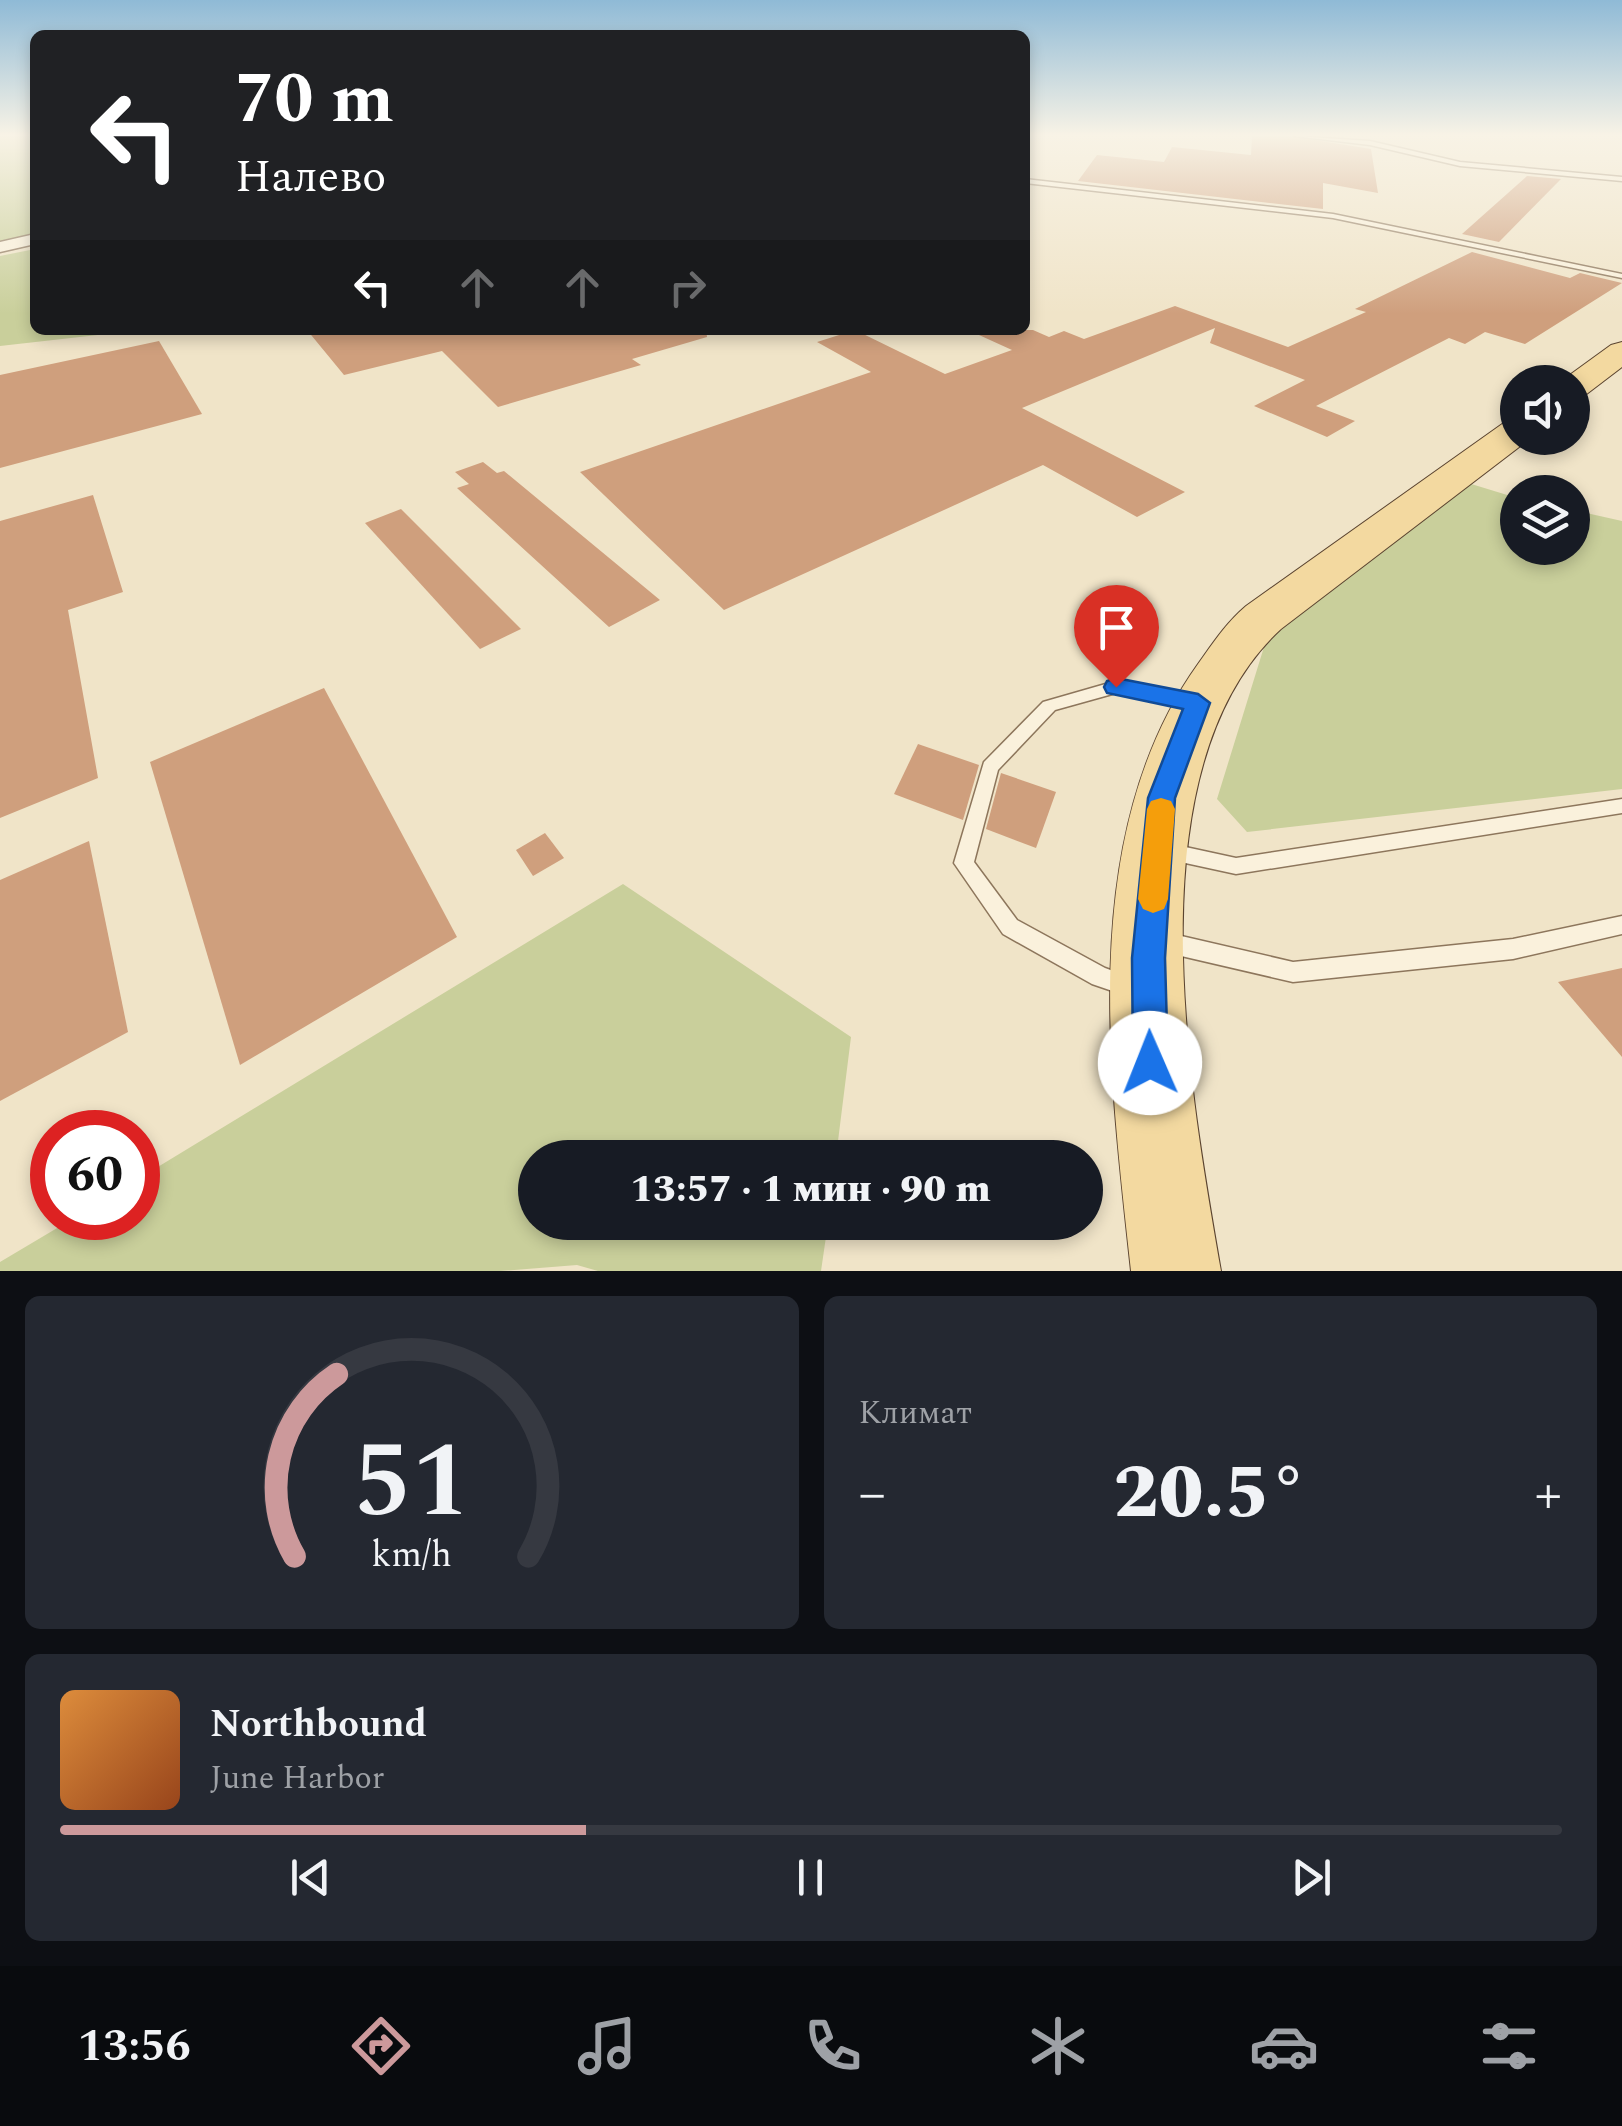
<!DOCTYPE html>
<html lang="ru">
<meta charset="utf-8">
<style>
body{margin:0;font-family:Spectral,serif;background:#242831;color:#f1f3f6;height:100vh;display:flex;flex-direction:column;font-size:38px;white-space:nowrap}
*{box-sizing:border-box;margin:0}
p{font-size:32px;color:#9ea1a6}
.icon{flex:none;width:55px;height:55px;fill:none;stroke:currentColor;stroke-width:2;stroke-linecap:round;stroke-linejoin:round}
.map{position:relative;height:1271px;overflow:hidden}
.drawer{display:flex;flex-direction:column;gap:25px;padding:25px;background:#0d0f14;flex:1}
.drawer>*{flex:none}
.guide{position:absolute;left:30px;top:30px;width:1000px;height:305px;border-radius:15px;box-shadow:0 5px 15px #0003;background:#202124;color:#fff;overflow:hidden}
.tools{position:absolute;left:1500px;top:365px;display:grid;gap:20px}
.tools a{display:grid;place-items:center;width:90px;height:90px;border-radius:50%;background:#171b24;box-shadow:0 5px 15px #0003;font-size:50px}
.speed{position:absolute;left:30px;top:1110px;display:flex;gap:20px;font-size:50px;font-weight:700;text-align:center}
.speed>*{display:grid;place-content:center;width:130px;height:130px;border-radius:50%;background:#171b24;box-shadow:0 5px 15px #0003;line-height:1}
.speed .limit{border:15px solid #d22;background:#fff;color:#111}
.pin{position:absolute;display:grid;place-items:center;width:85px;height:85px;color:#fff;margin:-102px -42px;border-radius:50% 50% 50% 0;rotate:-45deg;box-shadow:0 0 10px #0007}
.pin .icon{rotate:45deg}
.me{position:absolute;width:110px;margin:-55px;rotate:359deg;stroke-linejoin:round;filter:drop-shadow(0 0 8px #0008)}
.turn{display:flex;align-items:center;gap:35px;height:210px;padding:0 40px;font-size:45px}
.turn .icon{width:130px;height:130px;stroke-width:2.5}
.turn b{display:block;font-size:70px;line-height:85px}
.lanes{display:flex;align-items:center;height:95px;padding:0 40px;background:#0003;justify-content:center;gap:50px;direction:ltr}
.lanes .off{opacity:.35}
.big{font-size:75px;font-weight:800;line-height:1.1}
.drawer .tile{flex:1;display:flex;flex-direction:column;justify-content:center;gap:15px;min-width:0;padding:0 35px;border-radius:15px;background:#242831}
.drawer .dial{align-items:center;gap:0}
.dial svg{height:260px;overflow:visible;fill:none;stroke:#363941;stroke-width:7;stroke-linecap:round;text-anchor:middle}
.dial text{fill:#f1f3f6;stroke:none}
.song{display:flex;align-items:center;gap:30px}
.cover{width:120px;height:120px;border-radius:15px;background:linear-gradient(135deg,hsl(30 70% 55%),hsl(20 70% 35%))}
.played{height:10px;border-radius:5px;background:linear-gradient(90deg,#cc999b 35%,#363941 35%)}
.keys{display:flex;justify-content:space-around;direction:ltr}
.heat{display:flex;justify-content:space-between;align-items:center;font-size:55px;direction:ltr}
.drawer .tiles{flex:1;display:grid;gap:25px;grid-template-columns:1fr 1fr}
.tile:last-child{grid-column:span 2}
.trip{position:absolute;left:518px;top:1140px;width:585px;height:100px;border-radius:50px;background:#171b24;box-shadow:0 5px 15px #0003;font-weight:800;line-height:100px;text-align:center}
.menu{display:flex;height:160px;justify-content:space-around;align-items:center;background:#090b0e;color:#9ea1a6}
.menu .icon{width:70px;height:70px}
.menu .selected{color:#cc999b}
.menu b{font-size:45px;color:#f1f3f6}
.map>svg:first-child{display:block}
.green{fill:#c9cf9b}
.building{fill:#cf9f7d}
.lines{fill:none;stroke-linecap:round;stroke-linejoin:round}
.lane-casing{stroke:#8d765c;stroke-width:3}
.street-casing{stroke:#8d765c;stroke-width:3}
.primary-casing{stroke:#5b4430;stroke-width:2}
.lane{fill:#faf1dc;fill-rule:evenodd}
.street{fill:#faf1dc;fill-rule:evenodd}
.primary{fill:#f3d9a0;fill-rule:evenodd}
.route{fill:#1a73e8;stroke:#114b97;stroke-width:2.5}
.slow{fill:#f59e0b}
</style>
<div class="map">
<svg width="1622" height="1271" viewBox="0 0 1622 1271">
<rect width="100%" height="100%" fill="#f0e4c8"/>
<g class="green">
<polygon points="0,136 35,136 35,240 0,247"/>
<polygon points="35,249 35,330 142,330 0,346 0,256"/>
<polygon points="1468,483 1517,498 1518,548 1572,548 1573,510 1622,521 1622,789 1247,832 1217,799 1268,634"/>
<polygon points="623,884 851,1037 836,1157 535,1158 535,1222 828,1223 821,1271 598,1271 577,1265 500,1271 0,1271 0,1262 74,1218 138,1218 138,1179"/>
</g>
<g class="building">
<polygon points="1252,136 1290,136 1371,149 1378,193 1323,183 1323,209 1078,181 1097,155 1164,162 1172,147 1251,155"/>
<polygon points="1527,176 1561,179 1499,242 1462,234"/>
<polygon points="1472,252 1570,278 1580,273 1622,283 1525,344 1485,332 1465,344 1449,338 1316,406 1355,421 1327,437 1254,406 1305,380 1210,343 1215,328 1022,408 1185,492 1137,517 1043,465 724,610 580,472 871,372 817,342 855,330 945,374 1012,350 968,330 1033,330 1049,337 1064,331 1084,339 1175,306 1288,347 1366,312 1355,309"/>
<polygon points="307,330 706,330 707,337 632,359 641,365 498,407 442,351 344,375"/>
<polygon points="159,341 202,414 0,468 0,375"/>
<polygon points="483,462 497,473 504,471 660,600 609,627 457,488 469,484 455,472"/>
<polygon points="93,495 123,592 68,610 98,778 0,818 0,521"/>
<polygon points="401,509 521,629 480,649 365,523"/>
<polygon points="324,688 457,937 240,1065 150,762"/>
<polygon points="918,744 979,765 963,820 894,794"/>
<polygon points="1001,773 1056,792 1036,848 986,829"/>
<polygon points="545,833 564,858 533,876 516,850"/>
<polygon points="89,841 128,1032 0,1101 0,880"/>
<polygon points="1622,968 1622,1057 1558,982"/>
</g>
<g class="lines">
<g class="lane-casing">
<g id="lane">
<polygon points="1294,136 1370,141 1460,162 1622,177 1622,181 1460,166 1370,145"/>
<polygon points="1025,179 1333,214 1622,274 1622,278 1333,218 1025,183"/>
<polygon points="1116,681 1194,696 1200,698 1202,702 1200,706 1194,708 1116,693 1055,710 998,770 974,862 1017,920 1105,968 1138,980 1141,987 1138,994 1130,997 1092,984 1003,934 954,863 984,762 1043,702"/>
<polygon points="1622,799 1622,813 1236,874 1167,859 1160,857 1157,851 1160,845 1167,843 1236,858"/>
<polygon points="1622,916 1622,934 1513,959 1293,982 1164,952 1157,949 1154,942 1157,935 1164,932 1293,962 1513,939"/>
</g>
</g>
<g class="street-casing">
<polygon id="street" points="35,234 35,244 0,252 0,242"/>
</g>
<g class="primary-casing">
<g id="primary">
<polygon points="1622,342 1622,367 1584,396 1572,399 1572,382 1560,382 1611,345"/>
<path d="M1518 419V438H1531L1281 629C1130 768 1190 1092 1221 1271H1131C1110 1076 1076 835 1198 664 1213 643 1226 623 1246 606L1505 422Z"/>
</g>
</g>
<use href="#lane" class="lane"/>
<use href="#street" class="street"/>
<use href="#primary" class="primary"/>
</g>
<linearGradient id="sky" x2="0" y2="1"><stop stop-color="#8fbad6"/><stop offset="0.43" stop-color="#f8f3e6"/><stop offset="1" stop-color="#f8f3e6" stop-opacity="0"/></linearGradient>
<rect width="1622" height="314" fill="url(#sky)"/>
<polygon class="route" points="1116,678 1198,694 1210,703 1175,798 1165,958 1168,1063 1163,1076 1150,1081 1138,1076 1133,1063 1132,958 1148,798 1183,709 1107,693 1104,687 1107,681"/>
<polygon class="slow" points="1161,798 1171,801 1175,809 1168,899 1164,909 1153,913 1143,909 1138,899 1147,809 1151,801"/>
</svg>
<div class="tools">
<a><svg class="icon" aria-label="sound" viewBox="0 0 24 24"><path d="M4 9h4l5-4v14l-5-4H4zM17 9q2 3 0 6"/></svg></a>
<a><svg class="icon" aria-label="layers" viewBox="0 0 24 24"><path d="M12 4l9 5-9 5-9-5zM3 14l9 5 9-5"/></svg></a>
</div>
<div class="speed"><div class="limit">60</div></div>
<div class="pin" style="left:1116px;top:687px;background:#d93025"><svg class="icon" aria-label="arrive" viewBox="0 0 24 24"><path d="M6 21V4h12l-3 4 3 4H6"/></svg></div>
<svg class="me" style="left:1150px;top:1063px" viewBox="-20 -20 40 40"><circle r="19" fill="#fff"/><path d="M0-13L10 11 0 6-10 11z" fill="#1a73e8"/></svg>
<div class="trip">13:57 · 1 мин · 90 m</div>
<div class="guide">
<div class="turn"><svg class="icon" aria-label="left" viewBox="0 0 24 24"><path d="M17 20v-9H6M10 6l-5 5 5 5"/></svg><div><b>70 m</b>Налево</div></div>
<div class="lanes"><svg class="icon" aria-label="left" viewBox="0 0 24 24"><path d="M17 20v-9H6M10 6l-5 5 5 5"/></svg><svg class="icon off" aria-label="ahead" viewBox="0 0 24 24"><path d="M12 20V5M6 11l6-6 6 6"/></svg><svg class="icon off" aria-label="ahead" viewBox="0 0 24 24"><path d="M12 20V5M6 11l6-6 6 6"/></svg><svg class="icon off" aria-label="right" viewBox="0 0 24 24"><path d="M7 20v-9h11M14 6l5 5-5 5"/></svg></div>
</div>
</div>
<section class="drawer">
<div class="tiles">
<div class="tile dial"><svg viewBox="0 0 100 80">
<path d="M14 69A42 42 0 1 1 86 69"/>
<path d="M14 69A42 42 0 0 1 27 13" stroke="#cc999b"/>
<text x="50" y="56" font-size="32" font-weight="700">51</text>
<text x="50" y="72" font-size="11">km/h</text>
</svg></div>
<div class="tile"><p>Климат</p>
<div class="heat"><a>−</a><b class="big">20.5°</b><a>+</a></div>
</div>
<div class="tile">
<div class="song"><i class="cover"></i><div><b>Northbound</b><p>June Harbor</p></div></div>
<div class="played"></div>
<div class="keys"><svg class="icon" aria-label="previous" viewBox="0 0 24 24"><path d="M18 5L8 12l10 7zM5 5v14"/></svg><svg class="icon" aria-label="pause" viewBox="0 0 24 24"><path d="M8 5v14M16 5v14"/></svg><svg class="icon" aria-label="next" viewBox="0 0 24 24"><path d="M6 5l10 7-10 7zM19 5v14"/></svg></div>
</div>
</div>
</section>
<nav class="menu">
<b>13:56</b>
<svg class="icon selected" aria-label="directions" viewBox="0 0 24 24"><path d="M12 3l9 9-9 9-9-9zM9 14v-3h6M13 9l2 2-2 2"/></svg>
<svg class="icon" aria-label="music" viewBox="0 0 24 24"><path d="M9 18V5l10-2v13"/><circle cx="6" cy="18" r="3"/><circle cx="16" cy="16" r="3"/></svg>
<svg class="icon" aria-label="phone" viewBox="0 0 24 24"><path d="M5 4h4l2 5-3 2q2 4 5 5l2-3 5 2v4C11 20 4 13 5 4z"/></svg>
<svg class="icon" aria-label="climate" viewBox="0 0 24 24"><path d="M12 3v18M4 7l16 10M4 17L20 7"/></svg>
<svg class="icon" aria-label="car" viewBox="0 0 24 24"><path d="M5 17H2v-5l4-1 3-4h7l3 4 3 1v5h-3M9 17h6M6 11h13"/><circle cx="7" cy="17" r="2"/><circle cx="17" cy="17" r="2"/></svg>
<svg class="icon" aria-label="filters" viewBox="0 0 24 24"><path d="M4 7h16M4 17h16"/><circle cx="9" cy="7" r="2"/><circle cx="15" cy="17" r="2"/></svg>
</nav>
